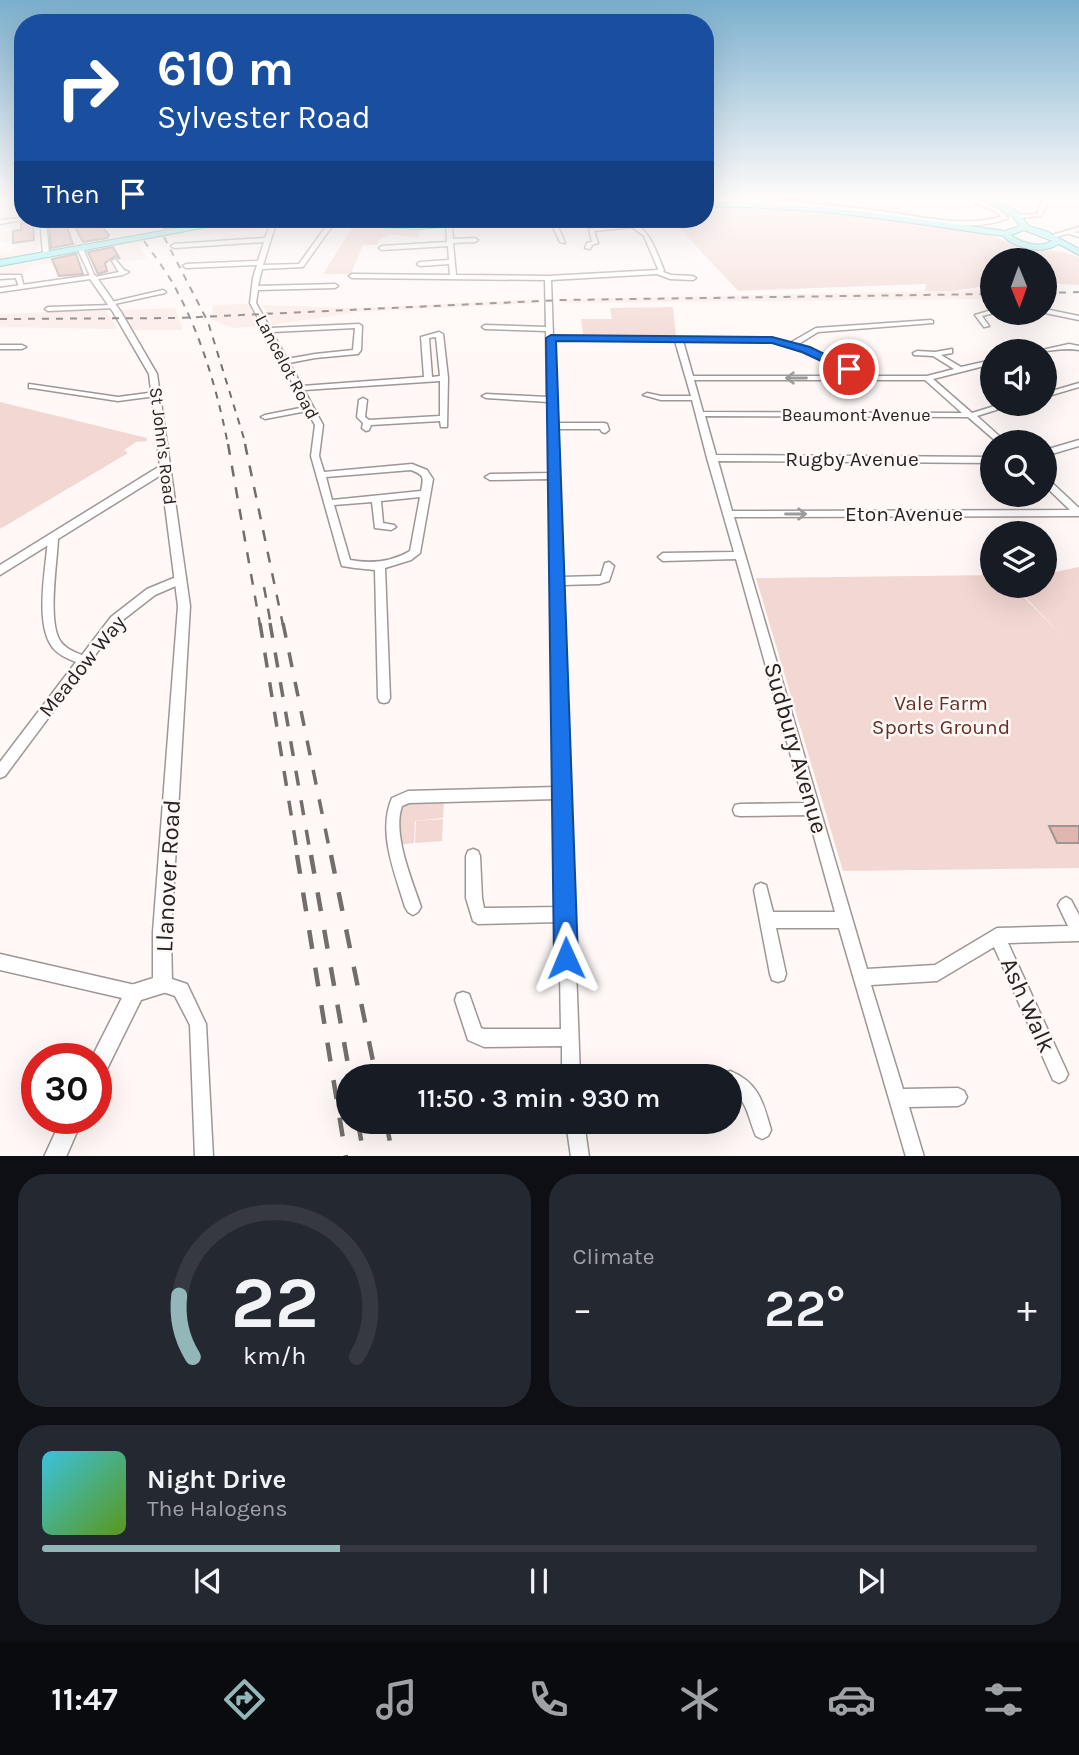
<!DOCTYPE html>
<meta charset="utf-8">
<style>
body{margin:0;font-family:Karla,sans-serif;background:#242831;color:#f1f3f6;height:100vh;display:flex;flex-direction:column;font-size:26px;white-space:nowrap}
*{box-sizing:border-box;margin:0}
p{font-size:23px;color:#9ea1a6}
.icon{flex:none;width:38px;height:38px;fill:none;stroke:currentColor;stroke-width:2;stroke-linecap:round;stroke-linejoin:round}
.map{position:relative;height:1156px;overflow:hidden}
.panel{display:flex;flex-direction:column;gap:18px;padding:18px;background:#0d0f14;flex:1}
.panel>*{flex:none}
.hud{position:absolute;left:14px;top:14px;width:700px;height:214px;border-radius:28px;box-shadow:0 7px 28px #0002;background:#1a4fa0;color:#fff;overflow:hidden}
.needle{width:46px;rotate:179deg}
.controls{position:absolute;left:980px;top:248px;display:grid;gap:14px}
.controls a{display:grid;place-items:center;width:77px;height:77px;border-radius:50%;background:#171b24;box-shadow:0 7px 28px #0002;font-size:35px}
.speed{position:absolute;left:21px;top:1043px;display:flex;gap:14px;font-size:35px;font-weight:700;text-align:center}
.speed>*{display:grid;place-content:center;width:91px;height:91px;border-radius:50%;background:#171b24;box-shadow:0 7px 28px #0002;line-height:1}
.speed .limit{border:10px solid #d22;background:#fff;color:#111}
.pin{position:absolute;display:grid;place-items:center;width:60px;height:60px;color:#fff;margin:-30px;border:4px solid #fff;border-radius:50%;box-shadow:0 2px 7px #0007}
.me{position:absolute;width:77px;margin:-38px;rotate:359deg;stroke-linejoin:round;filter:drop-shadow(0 0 5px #0008)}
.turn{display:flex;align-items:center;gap:24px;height:147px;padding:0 28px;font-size:32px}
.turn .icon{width:91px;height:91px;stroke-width:2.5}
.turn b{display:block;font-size:49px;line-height:60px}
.then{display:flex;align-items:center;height:66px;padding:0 28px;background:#0003;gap:14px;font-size:26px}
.big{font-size:52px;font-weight:600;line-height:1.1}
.panel .card{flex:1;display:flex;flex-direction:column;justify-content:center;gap:10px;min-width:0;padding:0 24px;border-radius:28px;background:#242831}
.panel .dial{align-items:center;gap:0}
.dial svg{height:182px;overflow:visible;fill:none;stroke:#363941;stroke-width:7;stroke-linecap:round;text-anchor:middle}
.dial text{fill:#f1f3f6;stroke:none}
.song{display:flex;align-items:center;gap:21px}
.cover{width:84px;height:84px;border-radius:10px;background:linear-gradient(135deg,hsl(190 70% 55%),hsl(90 70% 35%))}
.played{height:7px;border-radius:4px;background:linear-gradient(90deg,#93b6b9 30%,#363941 30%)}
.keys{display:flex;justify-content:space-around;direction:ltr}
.heat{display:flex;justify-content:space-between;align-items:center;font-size:38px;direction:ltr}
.panel .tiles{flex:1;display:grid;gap:18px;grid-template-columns:1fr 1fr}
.card:last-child{grid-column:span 2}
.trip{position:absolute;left:336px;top:1064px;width:406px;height:70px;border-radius:35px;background:#171b24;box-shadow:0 7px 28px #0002;font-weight:600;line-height:70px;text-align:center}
.dock{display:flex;height:112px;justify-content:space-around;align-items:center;background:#090b0e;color:#9ea1a6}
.dock .icon{width:49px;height:49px}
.dock .on{color:#93b6b9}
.dock b{font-size:32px;color:#f1f3f6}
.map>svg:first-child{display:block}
.built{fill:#fbeae6}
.green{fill:#f2d7d2}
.building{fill:#e0b6ae;stroke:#9c9593;stroke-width:2}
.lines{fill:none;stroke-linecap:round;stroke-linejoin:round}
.minor-casing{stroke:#9e9795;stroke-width:3}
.tertiary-casing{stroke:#9e9795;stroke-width:3}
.primary-casing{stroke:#3da2a3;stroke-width:2}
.minor{fill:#fff;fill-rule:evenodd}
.tertiary{fill:#fff;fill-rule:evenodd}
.primary{fill:#92f0f2;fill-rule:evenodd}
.rail-far3{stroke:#726e6d;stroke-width:2;stroke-dasharray:7 7;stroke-linecap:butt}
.rail-far2{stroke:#726e6d;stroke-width:2.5;stroke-dasharray:11 11;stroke-linecap:butt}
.rail-far1{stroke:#726e6d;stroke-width:3.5;stroke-dasharray:15 15;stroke-linecap:butt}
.rail{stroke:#726e6d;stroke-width:4.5;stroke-dasharray:19 19;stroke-linecap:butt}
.oneway{stroke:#9d9c9c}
.route{fill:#1a73e8;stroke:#114b97;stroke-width:2}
.labels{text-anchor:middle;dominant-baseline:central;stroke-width:5;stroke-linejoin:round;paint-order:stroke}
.far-street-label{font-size:18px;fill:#262322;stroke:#fff8f7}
.street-label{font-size:21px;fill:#262322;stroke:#fff8f7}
.park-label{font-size:21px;fill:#662f26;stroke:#fff8f7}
.near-street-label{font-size:24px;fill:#262322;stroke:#fff8f7}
</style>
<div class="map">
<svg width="1079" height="1157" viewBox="0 0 1079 1157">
<rect width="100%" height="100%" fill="#fff8f7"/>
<g class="built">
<polygon points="37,219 39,254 0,261 0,252 15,249 14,244 0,241 0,232 8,231 9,222"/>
<polygon points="47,219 73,219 74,222 108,219 99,221 109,239 51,251"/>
<polygon points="270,223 268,229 166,237 138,243 147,258 122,263 120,259 113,261 120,272 99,276 87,249 219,225"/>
<polygon points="76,251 79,258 27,267 28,271 0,276 0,266"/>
<polygon points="992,290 992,299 562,303 561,299"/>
<polygon points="538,299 541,303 358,312 272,325 268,313 261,305 358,308"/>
<polygon points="248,304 259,326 233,328 211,319 213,305"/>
<polygon points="175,308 183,330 133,330 119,310"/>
<polygon points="105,310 118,329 0,327 0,314"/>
</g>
<g class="green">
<polygon points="705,207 759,207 901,220 985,233 1023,248 1063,252 1079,257 1079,285 1045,283 1045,261 992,261 992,285 954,291 925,291 926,284 738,291 671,219 705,219"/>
<path d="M353 226 420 229 418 238C403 238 384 228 377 245H363L351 274H323Z"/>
<polygon points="673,307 676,336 583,335 581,319 612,319 610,308"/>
<polygon points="0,402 147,438 147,441 136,442 124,450 128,453 0,529"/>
<polygon points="1079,567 1079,868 843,871 756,578 992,575 992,586 1013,586 1062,636 1015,586 1045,586 1045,574"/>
<polygon points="444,801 443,818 415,821 414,843 399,845 398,807 404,802"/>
<polygon points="443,819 442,841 415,843 416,821"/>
</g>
<g class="building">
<polygon points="153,219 184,221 215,219 164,228"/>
<polygon points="33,221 34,240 13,243 13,231 21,230 21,223"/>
<polygon points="61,221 61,225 66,225 73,244 51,248 49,222"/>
<polygon points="98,221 109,235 107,238 83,242 74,225"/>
<polygon points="113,247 120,259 115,256 105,263 107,271 98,274 88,252"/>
<polygon points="76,254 83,274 59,276 52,259"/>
<polygon points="1049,826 1079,826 1079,843 1057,843"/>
</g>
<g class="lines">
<g class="minor-casing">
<g id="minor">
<path d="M705 199C761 199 817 203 873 210 916 215 958 228 1001 217L997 212 966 199C981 199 999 207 1008 218 967 237 899 215 855 211 805 206 755 202 705 203Z"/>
<polygon points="1043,199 1049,199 1041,216 1017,218 1019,215 1037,214"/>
<polygon points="23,218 27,219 0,224 0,220"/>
<polygon points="40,219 46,219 49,254 46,256 43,254"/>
<path d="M272 219 277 220 263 265 299 264 330 221 335 222 303 267 262 269 258 286 335 284 338 286 335 288 258 290 256 303 270 328 359 324 362 326 361 350 358 354 315 358 289 363 302 386 424 377 421 337 439 332 443 334 448 378 447 427H441L440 421 371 425 369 430 366 431 362 428 363 423 357 417 359 400 363 398 367 400 365 417 369 420 440 416V381L304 390 323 425 319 456 324 472 412 464 427 470 433 479 420 553 411 560 385 568 390 698 388 702 384 703 380 702 378 698 375 570 355 568 342 566 341 563 311 456 315 425 307 411 265 419 261 417 265 415 305 407 250 303 253 278 257 265 186 268 183 266 186 264 258 261 264 242 174 248 171 246 174 244 265 238ZM355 328 353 350 315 354 287 359 272 332ZM436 337 440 376 432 377 429 338ZM411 470C424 475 424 477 421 491L332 500 326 477ZM420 497 410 551C391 562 372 564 350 560L334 505 372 502 375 528 391 530 396 527 394 525 383 523 381 501Z"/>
<polygon points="549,219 555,219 565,243 560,242"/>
<path d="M629 222C650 227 656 252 664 270L663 272 671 275 693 276 696 278 693 280 670 279 657 274 551 280 553 336 772 338 790 343 816 328 931 320 933 321V323L818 332 797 345 809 348 846 366 852 350 863 349V353L858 354 853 369 866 376H927L954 369 933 356 914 355 913 353 917 351 935 352 952 349V353L941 355 961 367 992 360V364L933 379 972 413 1001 404H1015L977 416 1007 443H998L968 417 705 416 716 455 992 457V463L718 461 732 511 1070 510 1045 486V478L1048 479 1079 508V516L734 517 867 969 935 965 997 928 1068 926 1058 905 1061 900 1066 897 1071 900 1079 915V941L1008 943 1068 1074 1065 1080 1059 1083 1053 1080 994 947 937 981 871 985 903 1089 958 1088 964 1091 967 1097 964 1103 958 1106 909 1107 924 1157H906L839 928H776L786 974 784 980 778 982 772 980 770 974 754 890 756 885 761 883 766 885 773 912H835L808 815 740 816 735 815 733 810 735 805 740 804 804 803 736 559 663 561 658 557 663 553 734 552 707 458 692 400H661L643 395 647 393 661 396H691L675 341 553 340 556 423H604L607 424 609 430 605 433 602 432 600 429H557L562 577 599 576H601L605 563 609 562 614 566 609 581 599 584 562 585 580 1076H562V1046L484 1047 468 1040 455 1000 457 994 463 992 469 994 481 1028 484 1029H561L559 922 478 924 473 921 466 898V856L468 851 473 849 478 851 480 856 482 898 484 908 559 907 556 799 409 803 402 806C392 834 412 880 421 907L418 912 413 915 408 912 405 907C395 873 377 832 392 798L408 791 556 787 549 479 490 480 485 477 490 474 549 473 548 402 486 398 482 396 486 394 547 397 546 331 485 329 482 327 485 325 546 327 545 280 352 278 349 276 352 274 450 275 449 264 420 266 417 264 420 262 449 260 448 246 382 250 379 248 382 246 447 242 446 225 449 223 452 225 453 239 475 238 478 240 475 242 453 243 456 275 548 276 657 270 658 269 644 236 632 227 594 231 598 243 592 245 590 249 585 248 587 243 592 242 589 229 629 224ZM683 341 772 342 803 352 854 376H693ZM694 380H925L962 413 703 412Z"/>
<polygon points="1067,231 1079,233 1079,237 1067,233"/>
<polygon points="80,246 83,248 95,277 119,272 112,261 115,259 124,270 129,272 123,275 92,280 77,248"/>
<polygon points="0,275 21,275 24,287 19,288 16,278 0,279"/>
<polygon points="163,290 166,292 165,293 110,305 107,303"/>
<polygon points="112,305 114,306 114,308 48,311 45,309 48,307"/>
<polygon points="1045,309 1079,316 1079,320 1045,313"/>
<polygon points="992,310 992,313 994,313 982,316 989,326 984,327 975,315"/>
<path d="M1069 344 1079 346V350C1063 347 1048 352 1033 352Z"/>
<polygon points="0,345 22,345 26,347 22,349 0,349"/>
<polygon points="1079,383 1079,387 1045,397 1045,393"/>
<polygon points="29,384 118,397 156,392 160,394 156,396 118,401 32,388 29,388"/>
<polygon points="1079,440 1079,446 1045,456 1045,450"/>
<path d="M53 536 58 539C57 563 48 618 59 639 64 648 74 652 82 655L111 617 147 589 181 575 186 579 185 582 155 595 119 623 5 776 0 778V762L76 662C68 659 59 655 53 648 34 624 46 568 48 539Z"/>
<polygon points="0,954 135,985 141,987 143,993 141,999 135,1001 0,970"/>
<polygon points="163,976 187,984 206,1024 213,1157 195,1157 190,1025 175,996 157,990 155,984 157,978"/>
<path d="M730 1071C759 1083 763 1102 771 1130L768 1136 762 1139 756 1136C748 1118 748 1101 730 1089V1076H723L724 1074Z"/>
<polygon points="566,1122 584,1122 589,1157 571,1157"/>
</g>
</g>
<g class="tertiary-casing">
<g id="tertiary">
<polygon points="1079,227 1079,231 1052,238 1049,236"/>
<polygon points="92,275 95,275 121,312 157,374 190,606 171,932 172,984 170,991 141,1000 103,1077 96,1080 96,1059 91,1059 128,986 153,978 153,932 178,606 161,475 0,575 0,565 160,466 149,374 113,312 90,279 0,292 0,288"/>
<polygon points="62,1118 83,1118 66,1157 44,1157"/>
</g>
</g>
<g class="primary-casing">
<g id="primary">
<path d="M982 199H992L1018 212 1029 226 1046 231 1079 249V255L1059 244C1043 255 1016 249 1003 236 904 222 805 205 705 207V203C806 201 905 217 1005 231L1020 226 1012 216ZM1024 230 1052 241C1040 248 1023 244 1011 235Z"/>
<polygon points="314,219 419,225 518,219 514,221 419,229 292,222 223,224 0,266 0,260 223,220"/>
</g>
</g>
<use href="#minor" class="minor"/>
<use href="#tertiary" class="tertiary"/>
<use href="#primary" class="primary"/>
<g class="rail-far3">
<polyline points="164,237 208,322 246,445"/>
<path d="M144 241C155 257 168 273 177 291 202 338 218 393 228 445"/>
<polyline points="1045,293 1079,292"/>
<polyline points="0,319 178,318 561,300 992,294"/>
</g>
<g class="rail-far2">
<polyline points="228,444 260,625"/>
<polyline points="245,444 283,625"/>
<polyline points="264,587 271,625"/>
</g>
<g class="rail-far1">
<polyline points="260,623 298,857"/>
<polyline points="270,623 311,857"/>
<polyline points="283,623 331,857"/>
</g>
<g class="rail">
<polyline points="297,855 346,1157"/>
<polyline points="311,855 350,1076"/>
<polyline points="331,855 376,1076"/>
<polyline points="358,1122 364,1157"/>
<polyline points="386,1122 393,1157"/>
</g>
</g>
<defs><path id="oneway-shaft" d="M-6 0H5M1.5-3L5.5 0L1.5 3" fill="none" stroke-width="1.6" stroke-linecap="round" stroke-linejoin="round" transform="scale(1.75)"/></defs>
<g class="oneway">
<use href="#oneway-shaft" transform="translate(796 378) rotate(180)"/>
<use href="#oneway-shaft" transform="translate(796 514)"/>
</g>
<linearGradient id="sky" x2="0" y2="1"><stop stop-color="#7bafce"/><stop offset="0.55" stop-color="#fffcfb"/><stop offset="1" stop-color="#fffcfb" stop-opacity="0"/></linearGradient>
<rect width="1079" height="361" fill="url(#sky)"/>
<polygon class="route" points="551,335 772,337 810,347 855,369 845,372 802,352 772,343 556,341 578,958 574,967 566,970 557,967 554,958 546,338"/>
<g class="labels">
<g class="far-street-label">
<text transform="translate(287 367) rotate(62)">Lancelot Road</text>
<text x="856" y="415">Beaumont Avenue</text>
<text transform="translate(163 446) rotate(83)">St John's Road</text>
</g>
<g class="street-label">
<text x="852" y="459">Rugby Avenue</text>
<text x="904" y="514">Eton Avenue</text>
<text transform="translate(82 666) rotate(-51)">Meadow Way</text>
</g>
<g class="park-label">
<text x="941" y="703">Vale Farm<tspan x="941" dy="24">Sports Ground</tspan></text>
</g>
<g class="near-street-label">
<text transform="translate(796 748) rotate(74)">Sudbury Avenue</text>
<text transform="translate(168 876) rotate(-87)">Llanover Road</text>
<text transform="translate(1028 1005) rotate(66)">Ash Walk</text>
</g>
</g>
</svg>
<div class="controls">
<a><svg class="needle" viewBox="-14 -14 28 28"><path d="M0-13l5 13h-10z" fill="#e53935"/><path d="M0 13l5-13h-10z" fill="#9ea1a6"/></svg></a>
<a><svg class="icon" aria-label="sound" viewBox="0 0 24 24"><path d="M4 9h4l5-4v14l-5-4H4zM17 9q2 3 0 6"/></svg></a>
<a><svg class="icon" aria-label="search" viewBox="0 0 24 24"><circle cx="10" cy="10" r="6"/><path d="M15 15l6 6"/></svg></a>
<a><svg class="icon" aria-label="layers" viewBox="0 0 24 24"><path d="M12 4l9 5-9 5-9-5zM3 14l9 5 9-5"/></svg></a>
</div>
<div class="speed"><div class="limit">30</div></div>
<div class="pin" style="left:849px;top:369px;background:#d93025"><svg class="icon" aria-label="arrive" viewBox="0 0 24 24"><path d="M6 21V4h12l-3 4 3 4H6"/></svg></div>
<svg class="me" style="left:566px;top:958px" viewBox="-20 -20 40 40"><path d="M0-17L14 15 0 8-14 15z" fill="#1a73e8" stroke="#fff" stroke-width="4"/></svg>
<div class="trip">11:50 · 3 min · 930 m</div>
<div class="hud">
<div class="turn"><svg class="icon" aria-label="right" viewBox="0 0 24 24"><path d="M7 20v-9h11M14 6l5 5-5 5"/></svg><div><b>610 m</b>Sylvester Road</div></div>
<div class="then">Then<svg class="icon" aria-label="arrive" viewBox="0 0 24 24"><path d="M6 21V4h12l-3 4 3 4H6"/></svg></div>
</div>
</div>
<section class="panel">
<div class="tiles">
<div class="card dial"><svg viewBox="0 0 100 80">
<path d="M14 69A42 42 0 1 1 86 69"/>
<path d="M14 69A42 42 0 0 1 8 42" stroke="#93b6b9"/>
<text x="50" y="56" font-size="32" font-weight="700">22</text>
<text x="50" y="72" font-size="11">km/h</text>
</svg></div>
<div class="card"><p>Climate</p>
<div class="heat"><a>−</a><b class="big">22°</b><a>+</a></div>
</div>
<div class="card">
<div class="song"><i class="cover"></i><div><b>Night Drive</b><p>The Halogens</p></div></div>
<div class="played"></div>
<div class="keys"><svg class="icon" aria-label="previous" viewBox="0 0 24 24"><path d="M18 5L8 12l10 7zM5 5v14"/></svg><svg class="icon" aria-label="pause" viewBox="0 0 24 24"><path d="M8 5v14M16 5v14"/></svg><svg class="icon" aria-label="next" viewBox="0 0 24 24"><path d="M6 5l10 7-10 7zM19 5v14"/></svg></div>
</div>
</div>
</section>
<nav class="dock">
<b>11:47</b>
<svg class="icon on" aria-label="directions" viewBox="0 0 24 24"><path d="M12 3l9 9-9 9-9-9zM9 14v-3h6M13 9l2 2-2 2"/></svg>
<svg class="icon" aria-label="music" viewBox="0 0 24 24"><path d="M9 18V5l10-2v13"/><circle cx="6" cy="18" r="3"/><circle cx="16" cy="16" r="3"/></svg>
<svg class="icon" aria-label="phone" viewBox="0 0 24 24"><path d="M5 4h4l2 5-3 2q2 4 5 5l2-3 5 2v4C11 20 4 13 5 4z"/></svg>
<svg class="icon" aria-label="climate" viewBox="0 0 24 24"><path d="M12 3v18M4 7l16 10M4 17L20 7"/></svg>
<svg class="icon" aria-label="car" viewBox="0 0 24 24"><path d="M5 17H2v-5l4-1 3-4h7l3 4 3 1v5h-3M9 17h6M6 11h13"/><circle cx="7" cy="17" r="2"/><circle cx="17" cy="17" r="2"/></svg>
<svg class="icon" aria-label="filters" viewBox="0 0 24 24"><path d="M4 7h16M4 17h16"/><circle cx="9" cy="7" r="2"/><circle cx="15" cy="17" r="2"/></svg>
</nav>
